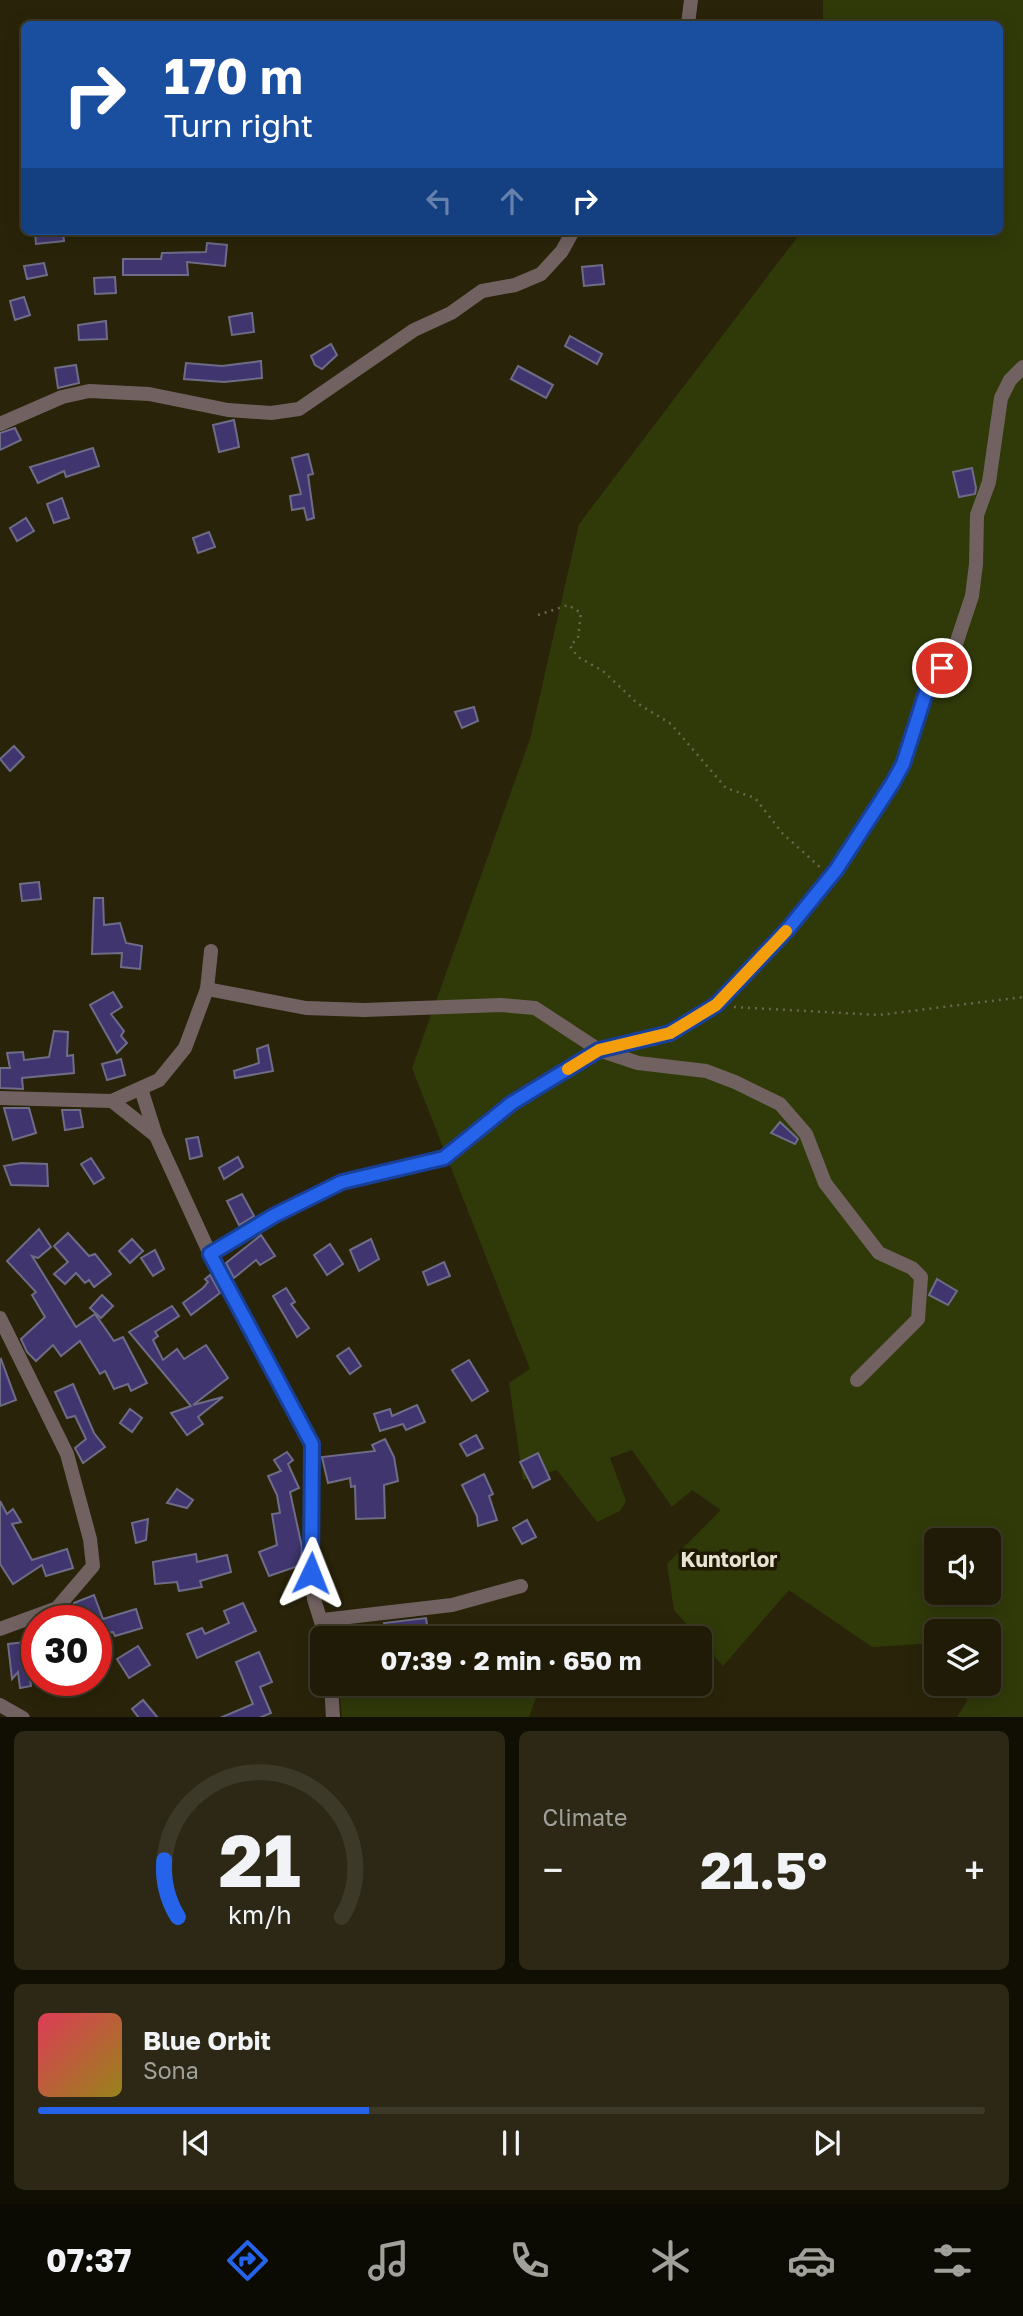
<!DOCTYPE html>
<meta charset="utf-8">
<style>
body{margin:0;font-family:"Golos Text",sans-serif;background:#2c2815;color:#f1f3f6;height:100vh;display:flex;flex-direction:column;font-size:26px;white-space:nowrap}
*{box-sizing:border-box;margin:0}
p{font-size:23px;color:#a1a19b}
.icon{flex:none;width:38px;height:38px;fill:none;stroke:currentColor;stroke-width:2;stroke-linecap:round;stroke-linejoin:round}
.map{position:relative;height:1717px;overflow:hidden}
.sheet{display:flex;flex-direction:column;gap:14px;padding:14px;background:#110f04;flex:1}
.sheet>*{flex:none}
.top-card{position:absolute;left:21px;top:21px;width:982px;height:214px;border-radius:10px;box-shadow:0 4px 18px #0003,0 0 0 2px #3c3928;background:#1a4fa0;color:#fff;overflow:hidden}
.buttons{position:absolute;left:924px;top:1528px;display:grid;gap:14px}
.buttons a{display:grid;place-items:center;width:77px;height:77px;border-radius:10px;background:#1f1b07;box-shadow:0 4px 18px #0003,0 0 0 2px #3c3928;font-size:35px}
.speed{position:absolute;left:21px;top:1605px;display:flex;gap:14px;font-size:35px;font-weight:700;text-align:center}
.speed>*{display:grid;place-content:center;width:91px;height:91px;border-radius:50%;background:#1f1b07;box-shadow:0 4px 18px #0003,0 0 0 2px #3c3928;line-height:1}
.speed .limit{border:10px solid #d22;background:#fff;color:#111}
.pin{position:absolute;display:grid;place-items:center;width:60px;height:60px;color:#fff;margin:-30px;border:4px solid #fff;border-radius:50%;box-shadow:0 2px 7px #0007}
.me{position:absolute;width:77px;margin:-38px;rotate:2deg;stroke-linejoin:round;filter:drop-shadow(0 0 5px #0008)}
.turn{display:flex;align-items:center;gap:24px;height:147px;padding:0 28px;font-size:32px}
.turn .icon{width:91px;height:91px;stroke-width:2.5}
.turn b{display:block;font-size:49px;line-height:60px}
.lanes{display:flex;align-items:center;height:66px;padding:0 28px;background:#0003;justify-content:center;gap:35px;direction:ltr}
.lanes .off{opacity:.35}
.big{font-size:52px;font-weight:700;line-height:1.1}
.sheet .widget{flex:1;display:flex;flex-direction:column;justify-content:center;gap:10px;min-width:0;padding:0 24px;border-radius:10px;background:#2c2815}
.sheet .dial{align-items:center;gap:0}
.dial svg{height:182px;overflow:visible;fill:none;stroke:#3c3928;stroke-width:7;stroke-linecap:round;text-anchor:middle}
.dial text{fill:#f1f3f6;stroke:none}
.song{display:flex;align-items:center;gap:21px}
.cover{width:84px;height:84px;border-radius:10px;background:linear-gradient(135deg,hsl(350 70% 55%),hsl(50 70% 35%))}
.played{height:7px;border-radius:4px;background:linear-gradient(90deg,#2563eb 35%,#3c3928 35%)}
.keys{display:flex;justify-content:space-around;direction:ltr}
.heat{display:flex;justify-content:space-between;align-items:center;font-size:38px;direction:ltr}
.sheet .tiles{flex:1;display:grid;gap:14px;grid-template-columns:1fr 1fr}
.widget:last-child{grid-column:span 2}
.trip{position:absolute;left:310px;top:1626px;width:402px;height:70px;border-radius:10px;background:#1f1b07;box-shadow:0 4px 18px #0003,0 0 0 2px #3c3928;font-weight:700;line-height:70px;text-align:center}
.menu{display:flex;height:112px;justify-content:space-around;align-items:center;background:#0c0b03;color:#a1a19b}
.menu .icon{width:49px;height:49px}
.menu .current{color:#2563eb}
.menu b{font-size:32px;color:#f1f3f6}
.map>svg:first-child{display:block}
.green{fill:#303a09;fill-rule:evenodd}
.building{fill:#40356e;stroke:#6f6c88;stroke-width:2}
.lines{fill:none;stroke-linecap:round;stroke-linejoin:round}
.path{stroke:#6a664e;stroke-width:2.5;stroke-dasharray:2 5;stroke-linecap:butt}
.minor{stroke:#716261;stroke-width:14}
.route-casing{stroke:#184099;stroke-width:18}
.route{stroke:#2563eb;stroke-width:12}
.slow{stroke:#f59e0b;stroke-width:12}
.labels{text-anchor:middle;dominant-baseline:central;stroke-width:7;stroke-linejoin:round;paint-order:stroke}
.neighbourhood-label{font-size:21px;font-weight:bold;fill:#e6e3d3;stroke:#1f1a01}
</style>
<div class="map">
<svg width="1023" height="1718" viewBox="0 0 1023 1718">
<rect width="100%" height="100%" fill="#292409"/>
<g class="green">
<path d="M823 0H1023V1717H957L967 1701 962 1684H989V1631H936V1643L872 1647 789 1590 723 1666 674 1610 667 1564 721 1510 692 1490 672 1507 632 1450 610 1458 626 1501 620 1511 597 1522 557 1470 523 1480 509 1383 530 1369 412 1068 530 739 579 524 802 231H999V24H823ZM936 1540H989V1592H936Z"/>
<polygon points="357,1684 395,1684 415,1696 428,1694 432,1684 541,1684 529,1717 342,1717 340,1698"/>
</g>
<g class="building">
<polygon points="63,231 64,241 36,244 35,232"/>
<polygon points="207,243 227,245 225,266 187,262 188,275 123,275 123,259 161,259 162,253 206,252"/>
<polygon points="44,263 47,275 27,279 24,266"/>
<polygon points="602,265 604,284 584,286 582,267"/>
<polygon points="115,277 116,293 95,294 94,278"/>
<polygon points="24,297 30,315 15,320 10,301"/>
<polygon points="252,313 254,332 232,335 229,317"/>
<polygon points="106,321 107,339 79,340 78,325"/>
<polygon points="570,336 602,354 597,364 565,346"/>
<polygon points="331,344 337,355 322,369 315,365 311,356"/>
<polygon points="261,361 262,378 224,382 184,379 186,363 222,366"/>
<polygon points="76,365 79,383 58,388 55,368"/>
<polygon points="518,366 553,385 546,398 511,379"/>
<polygon points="234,420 239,447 219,452 213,425"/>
<polygon points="15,428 21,440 0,450 0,433"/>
<polygon points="93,448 99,466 66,477 64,471 38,483 30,467"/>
<polygon points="308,454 313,474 308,475 314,518 307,520 304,508 292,510 290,496 301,494 292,458"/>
<polygon points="972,468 976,488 975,494 959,497 953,472"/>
<polygon points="62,498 69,518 54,523 47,504"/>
<polygon points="26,518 34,531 17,541 10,528"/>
<polygon points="209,532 215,547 198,553 193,538"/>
<polygon points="474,707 478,721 462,728 455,712"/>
<polygon points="14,746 24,757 10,771 0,759"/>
<polygon points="39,882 41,899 22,901 20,884"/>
<polygon points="94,898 103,898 104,925 120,923 126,943 142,946 140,969 121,967 122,953 92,954"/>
<polygon points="113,992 122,1007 111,1014 124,1031 121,1036 127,1043 117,1053 90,1005"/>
<polygon points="54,1031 68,1032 67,1056 73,1055 74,1073 22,1078 23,1089 0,1088 0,1068 10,1068 7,1053 23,1052 24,1060 49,1057"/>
<polygon points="268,1045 273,1071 235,1078 234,1071 259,1063 257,1049"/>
<polygon points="121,1059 125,1075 107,1080 102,1064"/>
<polygon points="4,1108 29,1108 36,1133 13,1140"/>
<polygon points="62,1110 80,1110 83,1127 65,1130"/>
<polygon points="780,1122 798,1139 795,1144 771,1133"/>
<polygon points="198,1137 202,1156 190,1159 186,1139"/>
<polygon points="238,1157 243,1167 224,1179 219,1168"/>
<polygon points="91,1158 104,1178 94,1184 81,1164"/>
<polygon points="21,1163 47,1164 48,1186 11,1185 4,1166"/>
<polygon points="242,1194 254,1216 239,1225 227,1201"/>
<polygon points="39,1229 51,1247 38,1258 32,1256 76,1327 95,1314 114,1341 123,1337 147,1383 131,1391 128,1384 114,1389 105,1371 100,1374 80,1341 61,1356 53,1345 36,1361 27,1352 21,1339 45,1317 32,1295 36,1292 7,1261"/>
<polygon points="68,1233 89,1256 95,1254 111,1274 94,1287 89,1280 85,1283 76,1273 65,1284 54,1274 68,1262 54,1246"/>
<polygon points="261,1235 275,1256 260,1265 256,1260 234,1278 226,1263"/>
<polygon points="132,1239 143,1251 130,1263 119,1251"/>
<polygon points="371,1239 379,1259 359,1271 350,1250"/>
<polygon points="330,1244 343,1264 327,1275 314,1255"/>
<polygon points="155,1250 164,1269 153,1276 141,1258"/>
<polygon points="444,1262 450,1276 428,1285 423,1272"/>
<polygon points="210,1275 220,1293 191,1315 183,1303 203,1288 208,1282 205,1279"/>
<polygon points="937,1279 957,1291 948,1305 929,1295"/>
<polygon points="286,1288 295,1302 291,1304 309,1328 297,1337 273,1296"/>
<polygon points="102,1295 113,1306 101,1318 90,1308"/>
<polygon points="172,1306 179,1316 155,1332 158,1336 153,1340 163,1360 177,1349 184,1359 206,1345 228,1378 193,1405 223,1397 198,1417 203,1424 187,1435 171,1413 191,1406 129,1332"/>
<polygon points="349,1348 361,1366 350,1374 337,1356"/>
<polygon points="1,1359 16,1400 0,1406 0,1360"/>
<polygon points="469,1360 488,1391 472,1401 452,1370"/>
<polygon points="73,1384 94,1433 105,1447 83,1463 75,1448 86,1439 75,1416 67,1418 55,1392"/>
<polygon points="417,1405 425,1422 406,1430 403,1424 380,1431 374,1414 390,1409 392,1416"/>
<polygon points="130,1409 142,1418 132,1432 120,1423"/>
<polygon points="476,1435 483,1448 467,1456 460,1444"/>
<polygon points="385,1439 394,1457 398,1481 384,1485 385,1518 356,1519 355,1486 351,1487 350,1478 328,1483 322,1457 375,1451 372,1445"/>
<polygon points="287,1452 293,1460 288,1464 299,1488 290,1492 302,1547 301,1565 269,1576 259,1552 277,1545 272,1514 280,1513 277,1495 268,1476 281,1471 274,1460"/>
<polygon points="538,1453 550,1479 533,1488 520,1462"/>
<polygon points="484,1474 493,1494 489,1496 497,1520 478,1526 477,1516 462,1485"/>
<polygon points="177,1489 193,1500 187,1508 167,1503"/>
<polygon points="0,1501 7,1514 13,1509 21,1522 12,1524 32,1560 67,1549 73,1568 46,1576 42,1565 13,1584 0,1564"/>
<polygon points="148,1519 146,1540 136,1543 132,1523"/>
<polygon points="527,1520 536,1537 522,1544 513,1528"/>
<polygon points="196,1554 197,1562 227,1555 231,1572 200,1581 202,1587 179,1591 177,1582 155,1584 153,1562"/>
<polygon points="94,1595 103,1619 136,1609 142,1628 115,1636 113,1632 96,1634 98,1620 77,1620 74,1603"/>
<polygon points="243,1603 256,1631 197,1658 187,1634 202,1628 205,1634 229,1623 224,1611"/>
<polygon points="426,1618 429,1638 389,1638 384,1623"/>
<polygon points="25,1642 31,1686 20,1688 18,1672 12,1679 8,1644"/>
<polygon points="138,1646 150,1665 129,1678 117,1659"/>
<polygon points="259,1652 272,1682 260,1687 271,1713 259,1718 220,1718 253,1704 236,1662"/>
<polygon points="143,1700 158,1718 139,1718 132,1709"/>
</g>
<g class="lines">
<g class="path">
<polyline points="538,615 568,605 581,613 578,638 570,646 578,657 603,671 637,703 671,724 726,788 755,798 783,834 821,868"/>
<polyline points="734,1007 879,1015 1023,997"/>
</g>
<g class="minor">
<polyline points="688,24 691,0"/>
<polyline points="0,424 62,397 89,391 149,394 228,410 271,413 299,409 414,330 451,313 482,291 515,285 541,274 562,251 573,231"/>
<polyline points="207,989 306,1008 364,1010 501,1005 535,1008 599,1050 638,1063 706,1071 735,1082 780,1104 806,1134 825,1183 879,1253 912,1268 921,1277 918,1319 857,1380"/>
<polyline points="141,1089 156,1136 210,1254 312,1444 311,1573 314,1599 326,1638"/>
<polyline points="0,1098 112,1101 159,1080 185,1048 207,989 211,951"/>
<polyline points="112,1101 155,1135"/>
<polyline points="210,1254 275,1215 342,1182 444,1158 512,1103 599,1050 670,1033 717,1005 788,929 836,870 892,784 903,764 929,683 955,647 972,596 976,564 977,515 989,482 1001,398 1010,380 1023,367"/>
<polyline points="0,1318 67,1454 90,1539 93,1566 57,1608 0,1629"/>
<polyline points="323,1620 452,1605 521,1586"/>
<polyline points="331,1684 333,1718"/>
<polyline points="0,1705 23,1718"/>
</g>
</g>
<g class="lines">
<g class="route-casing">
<polyline id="route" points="311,1573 312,1444 210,1254 275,1215 342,1182 444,1158 512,1103 599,1050 670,1033 716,1005 788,929 836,870 892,784 903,764 929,683 942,668"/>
</g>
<use href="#route" class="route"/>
<polyline class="slow" points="568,1069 599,1050 670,1033 716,1005 786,931"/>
</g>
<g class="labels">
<g class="neighbourhood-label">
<text x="729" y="1559">Kuntorlor</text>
</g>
</g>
</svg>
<div class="buttons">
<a><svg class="icon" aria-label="sound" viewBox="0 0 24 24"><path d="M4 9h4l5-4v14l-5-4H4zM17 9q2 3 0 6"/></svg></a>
<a><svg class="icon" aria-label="layers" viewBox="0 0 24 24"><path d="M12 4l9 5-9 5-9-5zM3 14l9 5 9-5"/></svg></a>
</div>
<div class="speed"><div class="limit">30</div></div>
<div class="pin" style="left:942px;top:668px;background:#d93025"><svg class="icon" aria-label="arrive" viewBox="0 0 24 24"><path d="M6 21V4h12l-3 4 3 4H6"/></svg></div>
<svg class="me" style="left:311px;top:1573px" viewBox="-20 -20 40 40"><path d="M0-17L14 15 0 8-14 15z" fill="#2563eb" stroke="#fff" stroke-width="4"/></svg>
<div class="trip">07:39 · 2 min · 650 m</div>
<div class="top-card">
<div class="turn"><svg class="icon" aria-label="right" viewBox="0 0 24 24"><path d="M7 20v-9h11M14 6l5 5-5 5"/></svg><div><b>170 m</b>Turn right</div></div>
<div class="lanes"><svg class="icon off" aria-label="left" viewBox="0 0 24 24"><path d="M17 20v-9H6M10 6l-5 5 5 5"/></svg><svg class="icon off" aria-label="ahead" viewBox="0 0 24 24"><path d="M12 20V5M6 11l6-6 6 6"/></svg><svg class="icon" aria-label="right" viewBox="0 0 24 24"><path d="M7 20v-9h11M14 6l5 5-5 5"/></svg></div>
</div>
</div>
<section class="sheet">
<div class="tiles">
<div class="widget dial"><svg viewBox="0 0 100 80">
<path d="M14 69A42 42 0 1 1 86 69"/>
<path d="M14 69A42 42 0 0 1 8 44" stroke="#2563eb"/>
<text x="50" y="56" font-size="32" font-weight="700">21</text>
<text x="50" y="72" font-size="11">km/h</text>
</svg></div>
<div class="widget"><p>Climate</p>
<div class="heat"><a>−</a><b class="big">21.5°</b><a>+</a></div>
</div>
<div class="widget">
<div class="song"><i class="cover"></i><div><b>Blue Orbit</b><p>Sona</p></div></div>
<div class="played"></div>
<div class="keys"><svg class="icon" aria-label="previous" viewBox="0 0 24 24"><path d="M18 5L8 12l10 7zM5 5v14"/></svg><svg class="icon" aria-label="pause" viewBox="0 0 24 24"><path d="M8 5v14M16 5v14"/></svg><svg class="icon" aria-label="next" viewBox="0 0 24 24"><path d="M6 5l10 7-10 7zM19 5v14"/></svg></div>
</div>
</div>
</section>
<nav class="menu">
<b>07:37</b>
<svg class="icon current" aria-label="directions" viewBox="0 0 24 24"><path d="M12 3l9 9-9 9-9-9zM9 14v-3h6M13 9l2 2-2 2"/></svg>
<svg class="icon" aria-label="music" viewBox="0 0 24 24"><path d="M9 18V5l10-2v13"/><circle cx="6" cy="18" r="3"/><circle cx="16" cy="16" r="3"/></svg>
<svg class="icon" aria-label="phone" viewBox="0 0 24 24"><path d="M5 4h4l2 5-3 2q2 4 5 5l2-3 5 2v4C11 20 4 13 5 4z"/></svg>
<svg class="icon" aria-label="climate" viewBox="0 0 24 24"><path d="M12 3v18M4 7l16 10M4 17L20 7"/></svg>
<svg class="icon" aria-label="car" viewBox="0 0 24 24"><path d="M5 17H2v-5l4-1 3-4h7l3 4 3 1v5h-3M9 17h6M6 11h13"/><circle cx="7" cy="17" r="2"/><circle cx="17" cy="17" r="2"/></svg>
<svg class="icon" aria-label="filters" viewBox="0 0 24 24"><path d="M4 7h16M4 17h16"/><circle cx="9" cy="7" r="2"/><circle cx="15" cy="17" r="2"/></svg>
</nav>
